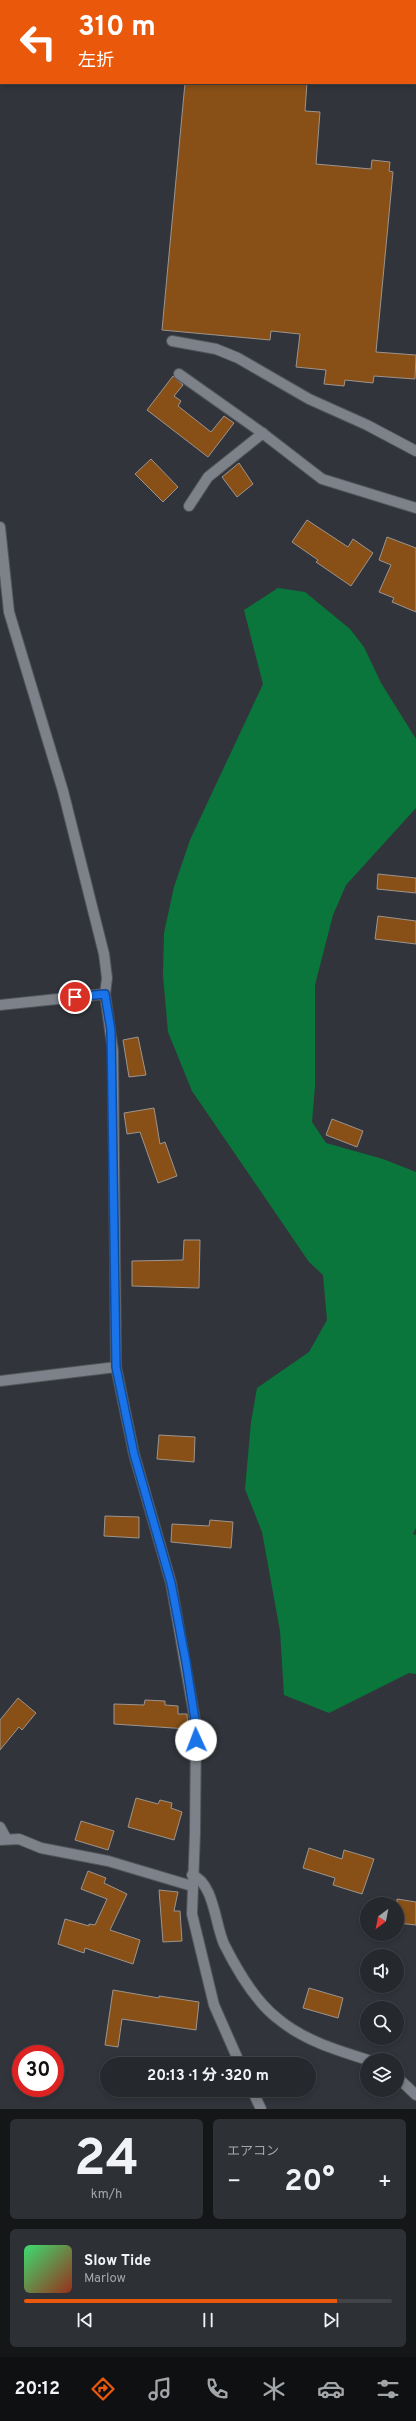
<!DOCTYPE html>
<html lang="ja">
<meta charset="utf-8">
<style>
body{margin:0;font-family:Overpass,"Noto Sans JP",sans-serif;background:#2d3034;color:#f1f3f6;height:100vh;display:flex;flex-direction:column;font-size:15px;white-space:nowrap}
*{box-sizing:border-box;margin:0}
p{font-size:13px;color:#a3a6a9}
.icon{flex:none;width:22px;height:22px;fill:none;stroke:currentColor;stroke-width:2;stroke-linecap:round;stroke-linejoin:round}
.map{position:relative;height:2109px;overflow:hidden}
.panel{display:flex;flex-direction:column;gap:10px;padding:10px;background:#141618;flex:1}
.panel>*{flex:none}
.banner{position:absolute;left:0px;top:0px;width:416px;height:84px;box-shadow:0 2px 6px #0003,0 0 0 1px #424448;background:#ea580c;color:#fff;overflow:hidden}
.needle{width:26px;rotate:212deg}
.buttons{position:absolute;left:360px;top:1897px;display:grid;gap:8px}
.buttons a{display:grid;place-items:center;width:44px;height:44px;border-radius:50%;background:#25282c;box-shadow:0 2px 6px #0003,0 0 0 1px #424448;font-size:20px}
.speed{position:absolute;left:12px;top:2045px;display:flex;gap:8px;font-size:20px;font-weight:700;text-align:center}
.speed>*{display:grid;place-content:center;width:52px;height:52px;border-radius:50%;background:#25282c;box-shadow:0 2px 6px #0003,0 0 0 1px #424448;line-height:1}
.speed .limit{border:6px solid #d22;background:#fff;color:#111}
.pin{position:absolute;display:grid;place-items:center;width:34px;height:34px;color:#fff;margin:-17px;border:2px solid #fff;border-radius:50%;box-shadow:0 1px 4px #0007}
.me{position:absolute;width:44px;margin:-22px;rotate:358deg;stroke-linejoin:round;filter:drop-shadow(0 0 3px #0008)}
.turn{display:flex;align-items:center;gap:14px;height:84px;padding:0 12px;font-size:18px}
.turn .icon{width:52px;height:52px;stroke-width:2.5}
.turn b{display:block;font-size:28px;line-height:34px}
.big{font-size:30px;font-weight:700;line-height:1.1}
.panel .card{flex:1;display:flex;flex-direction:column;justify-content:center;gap:6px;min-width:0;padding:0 14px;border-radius:6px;background:#2d3034}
.panel .dial{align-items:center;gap:0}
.dial b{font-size:52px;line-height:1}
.song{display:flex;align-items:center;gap:12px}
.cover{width:48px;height:48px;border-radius:6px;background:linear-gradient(135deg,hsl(140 70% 55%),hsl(10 70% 35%))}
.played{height:4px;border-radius:2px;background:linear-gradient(90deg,#ea580c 85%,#424448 85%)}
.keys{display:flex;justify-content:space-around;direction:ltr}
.heat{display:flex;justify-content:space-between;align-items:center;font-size:22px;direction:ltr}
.panel .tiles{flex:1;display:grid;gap:10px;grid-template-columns:1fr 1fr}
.card:last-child{grid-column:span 2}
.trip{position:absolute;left:100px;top:2057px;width:216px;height:40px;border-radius:20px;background:#25282c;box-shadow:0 2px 6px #0003,0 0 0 1px #424448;font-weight:700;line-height:40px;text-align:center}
.dock{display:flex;height:64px;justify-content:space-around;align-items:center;background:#0f1012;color:#a3a6a9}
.dock .icon{width:28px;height:28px}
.dock .active{color:#ea580c}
.dock b{font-size:18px;color:#f1f3f6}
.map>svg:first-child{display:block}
.forest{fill:#0a763b}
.building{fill:#885017;stroke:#9c948e}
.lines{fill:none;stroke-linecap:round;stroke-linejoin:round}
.minor-casing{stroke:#515459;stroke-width:12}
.minor{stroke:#7d8189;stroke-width:10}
.route-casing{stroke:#114b97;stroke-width:10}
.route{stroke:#1a73e8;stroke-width:7}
</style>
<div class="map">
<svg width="416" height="2109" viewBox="0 0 416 2109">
<rect width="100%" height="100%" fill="#31353b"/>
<polygon class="forest" points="278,588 305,592 350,629 364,647 381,683 416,739 416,808 346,885 333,915 315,985 315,1086 312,1122 326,1143 383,1159 416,1172 416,1528 413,1534 416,1535 416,1674 409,1673 329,1713 284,1695 280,1631 262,1532 245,1489 251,1422 257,1388 309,1352 327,1320 323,1275 309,1262 192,1091 168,1032 163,975 164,933 174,887 190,840 263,684 244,610"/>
<g class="building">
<polygon points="185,83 307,83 305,111 320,112 316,164 371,169 372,160 390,162 389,171 393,172 376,352 416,355 415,379 374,376 373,383 345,380 344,386 324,384 326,370 296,367 300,334 271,331 270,340 162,330"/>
<polygon points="173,376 183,385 174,396 181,401 178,406 211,432 224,416 234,423 208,457 147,410"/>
<polygon points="151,459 178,487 163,502 135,474"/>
<polygon points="239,463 253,484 237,497 222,477"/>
<polygon points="307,520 348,547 353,539 373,553 351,586 316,562 318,560 292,542"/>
<polygon points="387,537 416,548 416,612 392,602 394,598 379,592 391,565 379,560"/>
<polygon points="378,874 416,878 416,893 377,889"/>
<polygon points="378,916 416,921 416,944 375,939"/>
<polygon points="138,1037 146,1075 129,1077 123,1040"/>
<polygon points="154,1108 160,1144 165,1142 177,1176 158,1183 140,1132 127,1134 124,1113"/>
<polygon points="332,1119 363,1131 357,1147 326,1135"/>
<polygon points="184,1240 200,1240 199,1288 132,1286 132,1261 183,1260"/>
<polygon points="159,1435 195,1437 194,1462 157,1459"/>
<polygon points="105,1516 139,1517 139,1538 104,1536"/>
<polygon points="210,1520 233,1522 231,1548 171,1542 172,1524 209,1526"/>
<polygon points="18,1698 36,1713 22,1730 19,1727 0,1750 0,1720"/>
<polygon points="145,1700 165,1701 165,1705 178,1706 178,1714 187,1714 188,1729 114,1724 114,1704 144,1705"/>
<polygon points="136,1798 158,1804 160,1800 172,1803 171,1808 182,1812 174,1840 128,1827"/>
<polygon points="81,1821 114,1831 108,1850 75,1840"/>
<polygon points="309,1848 342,1859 344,1850 374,1859 362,1894 333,1885 335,1878 303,1868"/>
<polygon points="88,1871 106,1878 104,1883 127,1894 110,1930 140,1940 133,1964 85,1948 84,1953 58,1944 65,1919 89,1926 89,1924 95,1925 107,1899 81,1889"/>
<polygon points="159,1890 178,1892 174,1911 180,1911 182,1941 163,1942"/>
<polygon points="397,1899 416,1902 416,1925 397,1923"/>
<polygon points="309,1988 343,1998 338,2018 303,2008"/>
<polygon points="113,1990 159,1998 159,1996 199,2002 196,2030 122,2019 118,2047 105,2045"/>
</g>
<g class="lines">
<g class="minor-casing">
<g id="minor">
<polyline points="172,341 216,349 238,358 309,399 367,425 416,451"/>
<polyline points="179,374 261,432 322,479 416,508"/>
<polyline points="189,506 208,477 263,433"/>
<polyline points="0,527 9,612 63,791 104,954 107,978 105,994 113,1051 116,1367 134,1454 171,1583 196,1726 195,1833 192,1914 214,2005 240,2064"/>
<polyline points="0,1005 105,994"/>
<polyline points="0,1381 116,1367"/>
<polyline points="0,1827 6,1838"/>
<polyline points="0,1840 19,1839 41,1848 108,1861 192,1886"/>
<path d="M192 1875C214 1883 215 1924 224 1944 237 1970 254 2000 277 2018 303 2040 336 2050 368 2060"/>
<polyline points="397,2077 416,2095"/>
<polyline points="252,2090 261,2109"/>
</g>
</g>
<use href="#minor" class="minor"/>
</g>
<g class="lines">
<g class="route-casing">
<polyline id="route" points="75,997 105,994 111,1030 116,1367 134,1454 171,1583 186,1662 196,1726 196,1740"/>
</g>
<use href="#route" class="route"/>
</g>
</svg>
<div class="buttons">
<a><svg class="needle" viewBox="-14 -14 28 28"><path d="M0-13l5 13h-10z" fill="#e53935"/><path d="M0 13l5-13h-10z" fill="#a3a6a9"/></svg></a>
<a><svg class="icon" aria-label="sound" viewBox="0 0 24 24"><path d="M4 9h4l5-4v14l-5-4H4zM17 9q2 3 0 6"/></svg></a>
<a><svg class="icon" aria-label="search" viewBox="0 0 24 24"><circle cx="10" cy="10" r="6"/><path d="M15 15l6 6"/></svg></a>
<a><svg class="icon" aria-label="layers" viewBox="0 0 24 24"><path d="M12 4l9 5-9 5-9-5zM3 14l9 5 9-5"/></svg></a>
</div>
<div class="speed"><div class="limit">30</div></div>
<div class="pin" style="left:75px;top:997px;background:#d93025"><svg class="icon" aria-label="arrive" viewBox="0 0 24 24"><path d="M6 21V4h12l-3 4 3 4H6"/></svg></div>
<svg class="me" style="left:196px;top:1740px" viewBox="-20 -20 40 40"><circle r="19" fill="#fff"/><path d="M0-13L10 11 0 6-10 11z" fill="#1a73e8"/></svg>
<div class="trip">20:13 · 1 分 · 320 m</div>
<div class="banner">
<div class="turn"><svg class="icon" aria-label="left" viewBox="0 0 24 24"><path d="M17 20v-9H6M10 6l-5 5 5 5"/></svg><div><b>310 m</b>左折</div></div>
</div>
</div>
<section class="panel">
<div class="tiles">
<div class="card dial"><b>24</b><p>km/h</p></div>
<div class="card"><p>エアコン</p>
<div class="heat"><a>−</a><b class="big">20°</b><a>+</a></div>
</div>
<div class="card">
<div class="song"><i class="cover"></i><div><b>Slow Tide</b><p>Marlow</p></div></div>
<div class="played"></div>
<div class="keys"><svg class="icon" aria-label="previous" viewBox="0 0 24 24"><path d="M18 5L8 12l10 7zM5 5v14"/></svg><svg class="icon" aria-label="pause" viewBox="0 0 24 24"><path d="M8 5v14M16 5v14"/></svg><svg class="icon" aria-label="next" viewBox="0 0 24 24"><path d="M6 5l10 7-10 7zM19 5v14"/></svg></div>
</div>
</div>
</section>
<nav class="dock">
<b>20:12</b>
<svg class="icon active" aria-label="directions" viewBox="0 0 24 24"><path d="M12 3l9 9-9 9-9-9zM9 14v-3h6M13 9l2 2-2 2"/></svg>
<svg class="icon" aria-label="music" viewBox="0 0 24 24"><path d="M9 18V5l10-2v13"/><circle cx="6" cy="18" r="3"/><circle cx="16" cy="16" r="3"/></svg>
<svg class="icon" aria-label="phone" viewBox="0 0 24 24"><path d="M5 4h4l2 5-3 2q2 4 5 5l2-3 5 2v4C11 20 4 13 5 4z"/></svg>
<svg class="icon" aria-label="climate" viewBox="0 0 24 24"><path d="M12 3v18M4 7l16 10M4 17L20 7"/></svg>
<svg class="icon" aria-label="car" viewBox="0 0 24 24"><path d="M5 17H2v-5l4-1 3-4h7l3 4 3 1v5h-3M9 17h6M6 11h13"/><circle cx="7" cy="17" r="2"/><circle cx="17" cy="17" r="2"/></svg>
<svg class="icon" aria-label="filters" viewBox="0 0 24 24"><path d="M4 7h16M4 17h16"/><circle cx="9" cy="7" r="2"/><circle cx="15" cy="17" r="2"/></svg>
</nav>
